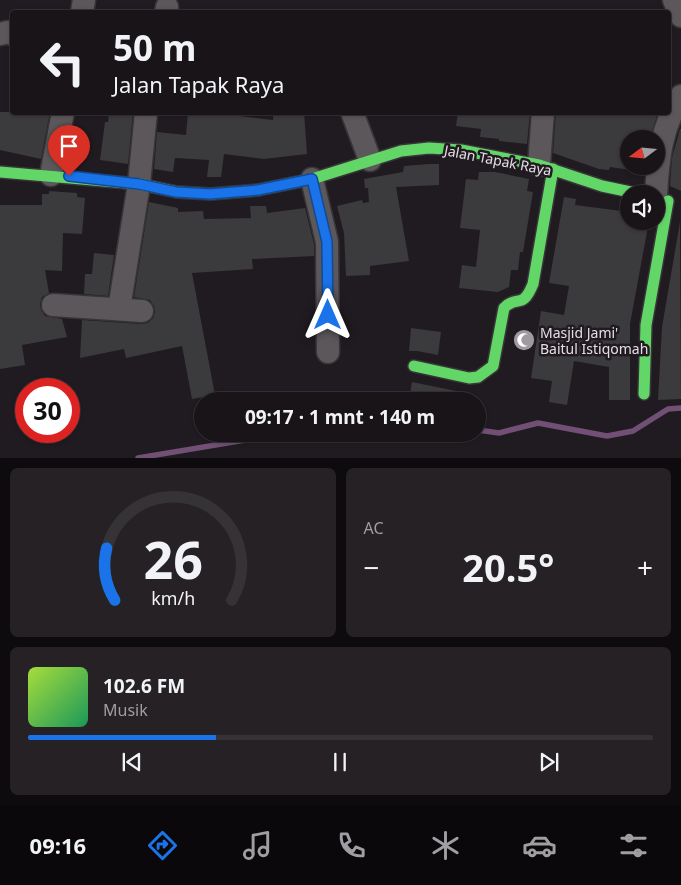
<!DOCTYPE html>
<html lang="id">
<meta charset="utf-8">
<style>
body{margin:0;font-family:"Noto Sans",sans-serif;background:#252125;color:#f1f3f6;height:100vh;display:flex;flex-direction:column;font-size:19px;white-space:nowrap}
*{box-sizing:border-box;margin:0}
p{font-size:16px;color:#9f9ea2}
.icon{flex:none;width:28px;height:28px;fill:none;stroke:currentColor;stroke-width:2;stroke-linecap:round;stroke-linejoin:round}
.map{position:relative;height:458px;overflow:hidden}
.drawer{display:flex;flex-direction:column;gap:10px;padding:10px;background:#0d0b0d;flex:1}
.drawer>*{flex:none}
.hud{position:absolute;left:10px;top:10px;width:661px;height:105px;border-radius:5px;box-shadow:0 1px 4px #0004,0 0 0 1px #363337;background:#181418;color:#f1f3f6;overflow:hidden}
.needle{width:32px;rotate:254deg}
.controls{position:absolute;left:620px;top:130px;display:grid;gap:10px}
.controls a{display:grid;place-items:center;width:45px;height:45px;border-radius:50%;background:#181418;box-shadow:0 1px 4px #0004,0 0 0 1px #363337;font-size:25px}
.speed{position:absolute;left:15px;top:378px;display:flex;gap:10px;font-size:25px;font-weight:700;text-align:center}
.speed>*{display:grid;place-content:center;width:65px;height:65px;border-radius:50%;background:#181418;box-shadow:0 1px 4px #0004,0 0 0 1px #363337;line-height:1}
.speed .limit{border:8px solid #d22;background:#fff;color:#111}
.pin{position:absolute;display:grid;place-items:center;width:42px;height:42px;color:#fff;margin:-51px -21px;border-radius:50% 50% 50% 0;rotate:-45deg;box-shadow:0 0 5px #0007}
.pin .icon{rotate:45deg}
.me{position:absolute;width:55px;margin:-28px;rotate:0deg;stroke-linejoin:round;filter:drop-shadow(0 0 4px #0008)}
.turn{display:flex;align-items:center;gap:18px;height:105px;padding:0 20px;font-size:22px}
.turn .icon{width:65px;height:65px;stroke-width:2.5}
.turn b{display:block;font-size:35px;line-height:42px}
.big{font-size:38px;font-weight:700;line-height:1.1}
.drawer .tile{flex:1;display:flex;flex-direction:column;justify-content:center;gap:8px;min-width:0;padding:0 18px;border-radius:8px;background:#252125}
.drawer .dial{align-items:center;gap:0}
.dial svg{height:130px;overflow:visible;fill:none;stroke:#363337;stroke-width:7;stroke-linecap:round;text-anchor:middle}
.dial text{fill:#f1f3f6;stroke:none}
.song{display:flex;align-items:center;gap:15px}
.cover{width:60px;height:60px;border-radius:8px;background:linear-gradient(135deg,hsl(80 70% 55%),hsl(150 70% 35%))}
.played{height:5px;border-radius:2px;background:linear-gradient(90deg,#1a73e8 30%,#363337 30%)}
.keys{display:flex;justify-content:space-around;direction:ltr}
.heat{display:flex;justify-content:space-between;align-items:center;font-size:28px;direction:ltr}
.drawer .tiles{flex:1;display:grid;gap:10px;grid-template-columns:1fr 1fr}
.tile:last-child{grid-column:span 2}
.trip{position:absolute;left:194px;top:392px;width:292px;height:50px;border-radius:25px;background:#181418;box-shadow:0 1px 4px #0004,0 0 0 1px #363337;font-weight:700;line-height:50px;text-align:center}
.dock{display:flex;height:80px;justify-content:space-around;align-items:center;background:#0a080a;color:#9f9ea2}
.dock .icon{width:35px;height:35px}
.dock .active{color:#1a73e8}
.dock b{font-size:22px;color:#f1f3f6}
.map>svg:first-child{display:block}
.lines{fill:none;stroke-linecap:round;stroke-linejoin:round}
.stream{stroke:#725075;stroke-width:5.5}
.building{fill:#3b3a3c}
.street-casing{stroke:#383539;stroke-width:25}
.fast-casing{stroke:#383539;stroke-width:14}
.street{stroke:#5b575b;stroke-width:22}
.fast{stroke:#63d668;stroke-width:11}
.route-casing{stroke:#114b97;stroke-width:12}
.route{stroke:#1a73e8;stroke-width:9}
.labels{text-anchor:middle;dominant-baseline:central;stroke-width:5;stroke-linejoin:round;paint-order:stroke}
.street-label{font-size:14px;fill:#e3dee4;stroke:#211a21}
.poi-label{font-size:14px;fill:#e3dee4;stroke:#211a21;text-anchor:start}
</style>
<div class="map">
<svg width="681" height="458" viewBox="0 0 681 458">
<rect width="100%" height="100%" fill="#201b20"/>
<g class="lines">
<g class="stream">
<polyline points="478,430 499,433 538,423 607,436 633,431 668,409 681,408"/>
<polyline points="138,458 281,434"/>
</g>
</g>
<g class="building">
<polygon points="0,112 50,112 41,159 0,150"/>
<polygon points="109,112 133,112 128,164 100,160 105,122 108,122"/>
<polygon points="273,112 304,112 307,154 264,159 224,154 221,177 207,177 209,160 175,158 173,172 154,169 157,132 186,135 188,113 215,115 215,113 273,120"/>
<polygon points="458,112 530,112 527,144 499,141 499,139 480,137 481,129 456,126"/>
<polygon points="556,112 631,112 645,114 645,112 658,112 650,139 629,139 629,166 645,166 645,172 610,167 609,170 599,169 553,153"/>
<polygon points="680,129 681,129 681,191 670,186 672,158"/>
<polygon points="429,164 439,164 439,185 396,187 409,261 370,266 370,275 346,276 344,233 337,206 362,200 363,203 369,202 368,188 365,188 364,179 403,172 404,166"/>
<polygon points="479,172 495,172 529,179 527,191 533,192 523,252 520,252 518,270 511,270 509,287 498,292 459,288 462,265 476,267 480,230 460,228 466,179 478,180"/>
<polygon points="49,191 77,193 77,197 85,198 82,234 63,233 62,271 45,270 49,293 42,297 40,304 41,310 45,316 62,319 67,337 22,345 25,365 0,369 0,205 42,205 42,194 49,194"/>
<polygon points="564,197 576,199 575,205 622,211 623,207 629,209 629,221 649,221 630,324 630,400 609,400 609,367 574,361 567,405 549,402 552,381 531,378 541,311 564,315 569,286 549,283"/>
<polygon points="149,202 178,208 178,212 203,211 204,219 251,218 250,206 266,206 267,213 305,208 314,244 314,256 252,259 253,269 192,273 215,395 192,399 182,346 126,358 124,349 80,358 82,320 141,324 148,323 153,318 155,312 154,306 150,300 134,297"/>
<polygon points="680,222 681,399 658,400 662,327"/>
<polygon points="94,253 114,255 108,296 84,294 85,274 92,274"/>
<polygon points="411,328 441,332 438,355 417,351 409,351"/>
<polygon points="412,382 466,393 465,401 409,401"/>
</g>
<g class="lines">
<g class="street-casing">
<g id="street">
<polyline points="674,0 681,16"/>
<polyline points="82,12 84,0"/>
<polyline points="166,12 167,7"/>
<polyline points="0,34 8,32 12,34"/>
<polyline points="352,112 370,160"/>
<polyline points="539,165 543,112"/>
<polyline points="51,175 63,112"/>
<polyline points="312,179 327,242 328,352"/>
<path d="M656 195C658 160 661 127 681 96"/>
<polyline points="53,305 142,311"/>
<polyline points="119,309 139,184 146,112"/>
</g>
</g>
<g class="fast-casing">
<g id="fast">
<polyline points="0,172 139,184 177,192 211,194 258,190 312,179 401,151 429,148 461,150 539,165 602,186 640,194"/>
<path d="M414 366 469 378 478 377 493 366 504 308C517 294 522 311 533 284L553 169"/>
<polyline points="644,394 646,325 668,201"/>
</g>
</g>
<use href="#street" class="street"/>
<use href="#fast" class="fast"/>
</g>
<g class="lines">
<g class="route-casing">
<polyline id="route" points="69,176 139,184 176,192 210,194 258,190 312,179 327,242 328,315"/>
</g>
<use href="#route" class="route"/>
</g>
<defs>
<g id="mosque-disc" transform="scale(1.125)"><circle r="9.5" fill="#9f9a9f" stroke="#211a21"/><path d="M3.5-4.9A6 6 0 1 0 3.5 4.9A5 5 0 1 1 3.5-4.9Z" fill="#fff"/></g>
</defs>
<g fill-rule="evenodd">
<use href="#mosque-disc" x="524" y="340"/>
</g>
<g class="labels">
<g class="street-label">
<text transform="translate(498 160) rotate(11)">Jalan Tapak Raya</text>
</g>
<g class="poi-label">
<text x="540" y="332">Masjid Jami'<tspan x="540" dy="16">Baitul Istiqomah</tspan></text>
</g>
</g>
</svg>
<div class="controls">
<a><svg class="needle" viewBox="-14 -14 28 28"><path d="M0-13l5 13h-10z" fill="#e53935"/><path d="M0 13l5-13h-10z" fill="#9f9ea2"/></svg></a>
<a><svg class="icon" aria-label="sound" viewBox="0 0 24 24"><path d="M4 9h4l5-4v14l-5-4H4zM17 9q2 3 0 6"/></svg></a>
</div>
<div class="speed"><div class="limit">30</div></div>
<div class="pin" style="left:69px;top:176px;background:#d93025"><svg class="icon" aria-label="arrive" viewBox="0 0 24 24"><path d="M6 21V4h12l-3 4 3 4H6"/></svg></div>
<svg class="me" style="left:328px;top:315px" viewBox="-20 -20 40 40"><path d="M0-17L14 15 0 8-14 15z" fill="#1a73e8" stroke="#fff" stroke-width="4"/></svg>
<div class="trip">09:17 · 1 mnt · 140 m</div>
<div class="hud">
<div class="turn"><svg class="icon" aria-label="left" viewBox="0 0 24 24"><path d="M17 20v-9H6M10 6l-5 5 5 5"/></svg><div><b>50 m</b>Jalan Tapak Raya</div></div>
</div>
</div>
<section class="drawer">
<div class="tiles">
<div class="tile dial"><svg viewBox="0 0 100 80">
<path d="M14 69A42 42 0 1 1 86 69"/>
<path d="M14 69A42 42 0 0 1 9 37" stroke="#1a73e8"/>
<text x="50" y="56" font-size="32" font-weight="700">26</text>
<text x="50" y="72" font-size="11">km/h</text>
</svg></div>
<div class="tile"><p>AC</p>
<div class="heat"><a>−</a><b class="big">20.5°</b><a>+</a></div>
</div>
<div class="tile">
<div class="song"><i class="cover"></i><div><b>102.6 FM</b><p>Musik</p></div></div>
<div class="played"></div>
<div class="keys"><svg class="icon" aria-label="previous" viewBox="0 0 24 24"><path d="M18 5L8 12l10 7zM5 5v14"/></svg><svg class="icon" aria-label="pause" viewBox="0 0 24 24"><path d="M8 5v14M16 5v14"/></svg><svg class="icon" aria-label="next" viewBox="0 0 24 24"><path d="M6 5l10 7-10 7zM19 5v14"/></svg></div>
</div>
</div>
</section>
<nav class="dock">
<b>09:16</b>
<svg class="icon active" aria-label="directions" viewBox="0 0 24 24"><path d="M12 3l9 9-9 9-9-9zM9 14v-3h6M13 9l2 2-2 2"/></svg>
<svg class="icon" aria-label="music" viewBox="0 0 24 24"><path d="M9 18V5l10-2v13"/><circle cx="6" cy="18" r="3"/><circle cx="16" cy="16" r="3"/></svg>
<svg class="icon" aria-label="phone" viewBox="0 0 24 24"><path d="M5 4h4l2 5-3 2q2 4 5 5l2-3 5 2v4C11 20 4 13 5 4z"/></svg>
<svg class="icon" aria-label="climate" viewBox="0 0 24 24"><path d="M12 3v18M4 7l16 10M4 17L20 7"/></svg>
<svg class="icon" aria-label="car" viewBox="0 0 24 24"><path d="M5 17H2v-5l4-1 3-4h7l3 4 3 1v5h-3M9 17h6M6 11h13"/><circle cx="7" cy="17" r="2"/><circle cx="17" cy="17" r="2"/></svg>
<svg class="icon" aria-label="filters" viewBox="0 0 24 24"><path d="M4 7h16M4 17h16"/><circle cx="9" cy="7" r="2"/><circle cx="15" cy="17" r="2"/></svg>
</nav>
